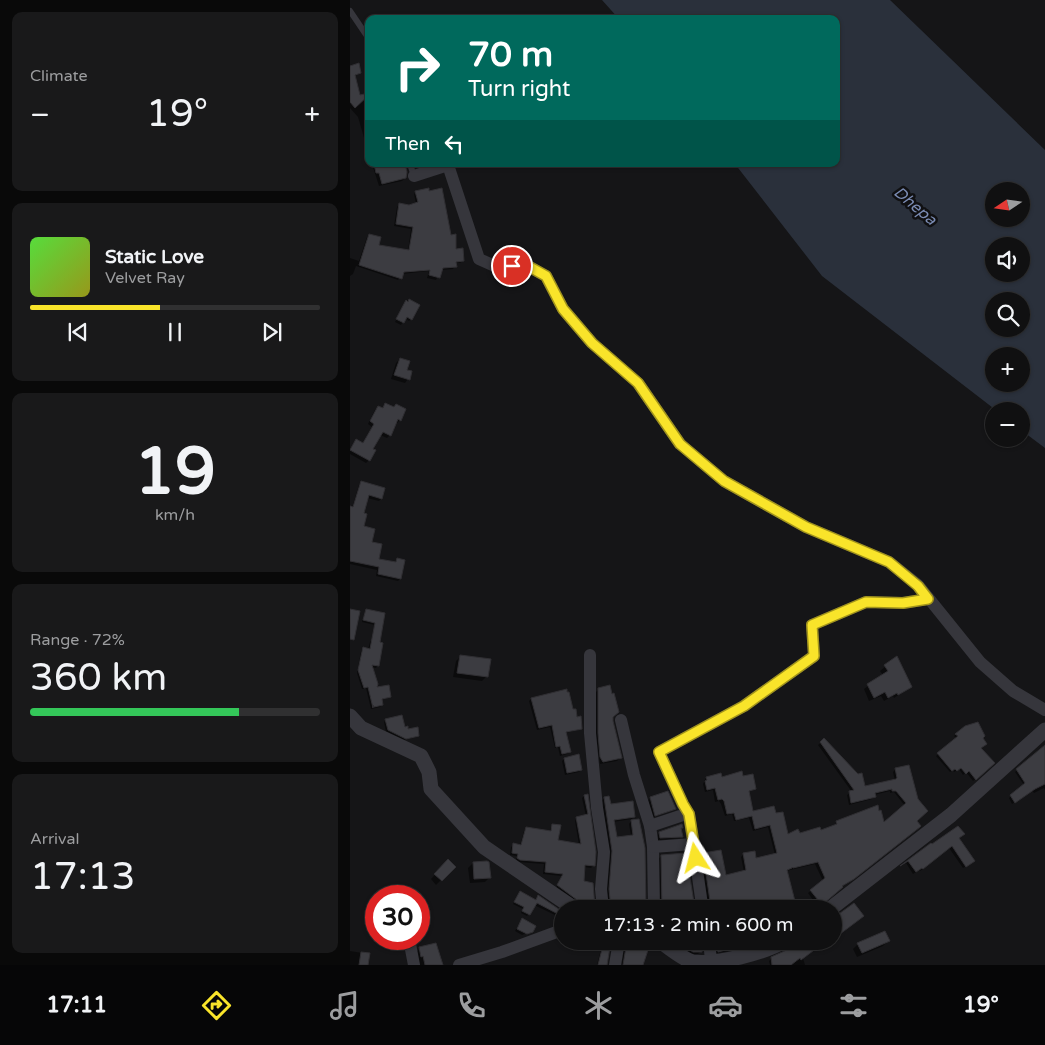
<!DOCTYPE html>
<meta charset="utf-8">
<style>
body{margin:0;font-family:"Varela Round",sans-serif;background:#19191a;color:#f1f3f6;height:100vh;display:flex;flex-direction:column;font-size:19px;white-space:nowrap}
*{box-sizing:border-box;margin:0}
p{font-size:16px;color:#9c9d9f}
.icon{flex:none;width:28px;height:28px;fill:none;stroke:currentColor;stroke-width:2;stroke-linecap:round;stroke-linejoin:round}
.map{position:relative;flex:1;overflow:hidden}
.side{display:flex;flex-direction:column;gap:12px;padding:12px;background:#090909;width:350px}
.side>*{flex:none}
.top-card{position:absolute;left:15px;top:15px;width:475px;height:152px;border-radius:10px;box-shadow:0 1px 4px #0004,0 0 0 1px #303031;background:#00695c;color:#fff;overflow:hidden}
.needle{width:32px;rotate:257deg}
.tools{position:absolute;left:635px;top:182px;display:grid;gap:10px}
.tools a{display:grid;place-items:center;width:45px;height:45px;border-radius:50%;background:#101011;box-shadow:0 1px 4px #0004,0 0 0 1px #303031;font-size:25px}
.speed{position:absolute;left:15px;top:885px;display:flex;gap:10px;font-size:25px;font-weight:700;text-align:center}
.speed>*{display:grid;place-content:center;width:65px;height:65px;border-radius:50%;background:#101011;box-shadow:0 1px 4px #0004,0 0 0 1px #303031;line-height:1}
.speed .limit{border:8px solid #d22;background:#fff;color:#111}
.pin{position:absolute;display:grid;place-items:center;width:42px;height:42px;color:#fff;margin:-21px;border:2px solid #fff;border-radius:50%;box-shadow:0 1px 5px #0007}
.me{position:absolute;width:55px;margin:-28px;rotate:351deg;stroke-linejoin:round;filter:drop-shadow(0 0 4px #0008)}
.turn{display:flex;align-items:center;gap:18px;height:105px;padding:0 20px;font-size:22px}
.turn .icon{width:65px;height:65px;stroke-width:2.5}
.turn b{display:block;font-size:35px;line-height:42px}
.then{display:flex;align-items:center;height:48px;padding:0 20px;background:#0003;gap:10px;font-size:19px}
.big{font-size:38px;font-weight:600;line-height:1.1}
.side .card{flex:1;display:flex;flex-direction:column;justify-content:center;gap:8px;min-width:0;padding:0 18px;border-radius:10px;background:#19191a}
.side .dial{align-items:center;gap:0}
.dial b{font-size:65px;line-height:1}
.song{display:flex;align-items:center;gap:15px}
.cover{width:60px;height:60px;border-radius:8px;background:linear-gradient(135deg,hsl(110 70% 55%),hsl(60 70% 35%))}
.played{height:5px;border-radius:2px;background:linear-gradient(90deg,#f9e42a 45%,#303031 45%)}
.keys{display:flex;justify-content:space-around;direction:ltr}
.heat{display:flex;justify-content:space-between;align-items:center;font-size:28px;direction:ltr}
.charge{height:8px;border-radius:4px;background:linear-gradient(90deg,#34c759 72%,#303031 0)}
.trip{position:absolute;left:204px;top:900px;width:288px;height:50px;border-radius:25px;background:#101011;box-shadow:0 1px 4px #0004,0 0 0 1px #303031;font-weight:600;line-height:50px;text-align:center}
.tabs{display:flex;height:80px;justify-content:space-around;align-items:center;background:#060607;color:#9c9d9f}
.tabs .icon{width:35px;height:35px}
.tabs .on{color:#f9e42a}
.tabs b{font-size:22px;color:#f1f3f6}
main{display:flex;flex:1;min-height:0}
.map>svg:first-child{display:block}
.water{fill:#2a303b;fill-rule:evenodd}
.shadow{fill:#0007}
.building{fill:#3c3c41;stroke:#302f33}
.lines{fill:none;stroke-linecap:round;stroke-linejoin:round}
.service{stroke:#36363c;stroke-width:6}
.minor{stroke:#36363c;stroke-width:12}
.tertiary{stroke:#36363c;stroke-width:15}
.route-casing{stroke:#a2941b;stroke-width:12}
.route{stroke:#f9e42a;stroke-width:9}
.labels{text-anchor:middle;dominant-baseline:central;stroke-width:5;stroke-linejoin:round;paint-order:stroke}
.water-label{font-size:16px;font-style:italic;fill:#7b8cb4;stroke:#101012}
</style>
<main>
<section class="side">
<div class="card"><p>Climate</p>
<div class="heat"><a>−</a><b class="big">19°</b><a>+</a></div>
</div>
<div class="card">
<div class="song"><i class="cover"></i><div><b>Static Love</b><p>Velvet Ray</p></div></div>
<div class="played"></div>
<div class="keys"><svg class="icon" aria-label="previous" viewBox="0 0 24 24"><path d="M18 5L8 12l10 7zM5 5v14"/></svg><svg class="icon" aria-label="pause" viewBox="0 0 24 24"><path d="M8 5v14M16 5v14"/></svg><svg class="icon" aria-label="next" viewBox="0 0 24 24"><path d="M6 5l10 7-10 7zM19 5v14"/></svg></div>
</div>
<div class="card dial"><b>19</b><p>km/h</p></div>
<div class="card"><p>Range · 72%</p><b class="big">360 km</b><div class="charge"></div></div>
<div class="card"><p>Arrival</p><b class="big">17:13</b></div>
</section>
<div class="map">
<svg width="695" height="965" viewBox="0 0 695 965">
<rect width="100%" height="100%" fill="#151517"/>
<path class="water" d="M252 0H540L695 150V448L671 430V411H647L472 276 385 164H486V19H269ZM644 191H671V219H644ZM644 246H671V274H644ZM644 301H671V329H644ZM644 356H671V384H644Z"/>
<g class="shadow">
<polygon points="0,68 10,72 4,76 9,96 19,94 19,147 17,148 8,117 0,108"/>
<polygon points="22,164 43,164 45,173 55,178 52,181 29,186"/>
<polygon points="61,164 73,164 64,168"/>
<polygon points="66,192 100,236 105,250 113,261 110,263 105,263 105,266 103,269 91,270 86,280 77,278 79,271 52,274 48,280 6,266 3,274 0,276 0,258 9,261 17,237 20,235 27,246 58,251 61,229 44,226 47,207 50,204 59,206 66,204 64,194"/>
<polygon points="56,302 61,319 59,321 55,318 51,325 45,322"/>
<polygon points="50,359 58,379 55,383 41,379 46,363"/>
<polygon points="35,404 50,420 47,423 45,422 40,435 37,438 30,435 22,449 19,460 16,463 0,454 0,450 6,441 12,444 22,427 18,424 25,410 28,407 32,409"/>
<polygon points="11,482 31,499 29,501 17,498 13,514 13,527 27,560 45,562 47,560 54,561 50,579 48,581 26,576 27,570 0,564 0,507 2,508 9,485"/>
<polygon points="16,610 29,626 12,622"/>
<polygon points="23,639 28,665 26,668 21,667 26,689 40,697 31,700 32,704 30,707 21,709 16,688 12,689 7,673 11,651 13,649 18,650 20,642"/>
<polygon points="111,656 137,676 132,681 103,677 106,661"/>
<polygon points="546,658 560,687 544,698 543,696 534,701 531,696 519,701 514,689 533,675 530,671"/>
<polygon points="249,689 262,717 262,721 270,758 267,761 250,764 246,736 246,692"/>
<polygon points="181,699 222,711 231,728 228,730 215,733 220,752 217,754 210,756 208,747 205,748 200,727 187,730 179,701"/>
<polygon points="36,720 54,728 68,735 66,737 53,740 36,732 34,722"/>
<polygon points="615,727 631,739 630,748 643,763 623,781 616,772 613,775 609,769 604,772 603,770 600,772 586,756 607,739 604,736"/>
<polygon points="474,740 514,787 545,781 543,772 545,770 559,767 567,800 489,889 468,907 458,893 473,881 465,864 436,871 440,909 361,909 358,904 351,857 353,854 375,876 394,872 391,857 394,854 405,859 425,855 418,827 403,831 399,818 384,821 382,814 375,816 371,804 369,801 365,802 363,790 355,792 353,784 356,778 392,778 404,789 398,792 402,812 437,836 470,831 485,826 487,822 533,824 555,806 544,792 540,793 540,791 524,795 522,799 499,805 497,795 502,792 468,745"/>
<polygon points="695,747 695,790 694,788 684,793 682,790 662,804 659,798 674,785 665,772"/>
<polygon points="214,759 231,769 229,772 215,775 212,761"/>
<polygon points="234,796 236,796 245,852 243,866 241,868 234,867 233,882 243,907 242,909 229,904 206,888 212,876 193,874 194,864 167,862 166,861 167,856 160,855 161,847 164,845 170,846 174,831 176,828 199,832 202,825 207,841 229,845 225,821 227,818 236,816 232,798"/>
<polygon points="307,797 324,809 303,817 298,800"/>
<polygon points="255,798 260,806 284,816 282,819 263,822 266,839 281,836 279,824 281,821 295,909 259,909 257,892 260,856 252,800"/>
<polygon points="330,829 332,836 330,838 308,840 308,835 310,833"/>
<polygon points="608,839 621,863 613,868 599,848 570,871 569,870 563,874 556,863 580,845 581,846"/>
<polygon points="312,856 332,909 310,909 309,858"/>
<polygon points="98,861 104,867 86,885 81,879"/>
<polygon points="123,863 140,877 135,882 120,883 118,868"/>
<polygon points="170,893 207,913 205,915 184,905 177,916 171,913 173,909 163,904"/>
<polygon points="172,920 182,931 172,935 165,931"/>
<polygon points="253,941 260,941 256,965 247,965"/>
<polygon points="275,941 293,941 292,965 272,965"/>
<polygon points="332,941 351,951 348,954 340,954 324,944"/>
<polygon points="364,941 411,941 384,950 366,953"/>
<polygon points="440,941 479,941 465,949 453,958 455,965 420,965 419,961 422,958 438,951 442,944"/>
<polygon points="538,941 533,946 507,957 503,949 508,944"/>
<polygon points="70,949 91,965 69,965 66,952"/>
<polygon points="0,951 19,954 17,965 0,965"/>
</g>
<g class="building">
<polygon points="9,63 11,73 5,75 10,95 19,93 19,95 5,108 0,102 0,66"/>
<polygon points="24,164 55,164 57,172 56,178 32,184 29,173 26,173"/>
<polygon points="79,188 79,191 92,188 101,235 106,234 106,249 113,248 114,261 106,262 107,267 93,268 90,278 79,275 80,270 54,272 52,279 9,265 19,234 31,237 29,245 59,250 63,227 46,224 49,203 59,205 68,202 65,191"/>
<polygon points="59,299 70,305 62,320 57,317 54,323 46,319 56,300 58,302"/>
<polygon points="50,358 60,361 57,370 62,371 60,380 44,375"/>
<polygon points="35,403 44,407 46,404 56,409 51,421 48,419 41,436 33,432 23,449 26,450 20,461 0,450 6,439 13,443 24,424 20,421 28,406 33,408"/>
<polygon points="11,481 35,488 32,499 19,495 14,513 17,514 14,526 25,529 22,542 32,544 29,559 46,562 47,558 55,560 51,579 28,574 29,567 0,561 0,506 3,507"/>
<polygon points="0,609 10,611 4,640 0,639"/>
<polygon points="16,609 35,613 30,642 33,643 29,666 22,665 28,684 27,687 39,685 41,697 32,699 33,705 24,707 23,705 23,708 18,687 14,688 8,670 13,647 20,649 25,623 13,620"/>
<polygon points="110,655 141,659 138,677 107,673"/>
<polygon points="547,656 562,687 548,695 547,693 538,698 535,692 524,698 517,684 538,671 534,665"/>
<polygon points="260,685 262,694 264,693 269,712 263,717 263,721 272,758 253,762 250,757 248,733 248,688"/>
<polygon points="217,689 217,692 219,692 223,709 226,709 227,717 231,716 232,729 216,732 221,752 212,754 210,746 206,747 202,725 189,728 181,698"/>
<polygon points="52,715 55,727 58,726 58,729 68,727 69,736 56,739 38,730 35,719"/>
<polygon points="628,722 635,736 633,738 637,744 631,748 645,763 626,780 619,771 616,774 611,768 607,771 605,769 602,771 587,753 608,736 605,734 615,726"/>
<polygon points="474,738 508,774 512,773 515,786 546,779 547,778 545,768 559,765 568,799 578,811 567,821 571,826 570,827 504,879 492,886 493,887 472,905 460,890 475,878 468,862 443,868 442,867 442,868 437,870 447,909 364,909 360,901 353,853 371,850 376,875 396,870 393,853 405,851 406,858 427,853 420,825 405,829 402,816 386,820 384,813 377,814 374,801 372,799 368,800 365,788 357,790 355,781 357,780 356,777 371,773 372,777 392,771 393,776 403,774 406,789 399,791 403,811 424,806 426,813 433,812 438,834 448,829 450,833 470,827 471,830 487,824 486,821 528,805 529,811 531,810 534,822 556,803 546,791 542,791 542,789 525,793 526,797 501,803 499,791 504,790 470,742"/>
<polygon points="695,745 695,784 685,789 665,803 660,795 675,783 666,769"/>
<polygon points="229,754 232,770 217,773 214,758"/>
<polygon points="318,791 326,809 305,816 300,797"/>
<polygon points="238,794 246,852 245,866 235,865 234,881 243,883 245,908 231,903 207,885 213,874 195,872 196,862 170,860 167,858 168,854 162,853 163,843 171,845 176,827 201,831 202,824 211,825 208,840 231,844 226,817 238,814 234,795"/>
<polygon points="259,796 261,804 283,801 285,817 264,820 267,837 283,835 281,820 289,819 295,848 296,909 261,909 259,889 262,851 254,797"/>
<polygon points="332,824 333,828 331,828 333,837 310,838 309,832"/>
<polygon points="608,826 615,834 609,838 625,861 616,867 602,846 573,869 572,868 566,872 558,861 550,866 581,843 582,844"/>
<polygon points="336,853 345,909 312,909 311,855"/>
<polygon points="98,859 106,867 92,881 84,874"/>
<polygon points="137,861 139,862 141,878 124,879 123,862"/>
<polygon points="170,891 186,900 188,895 210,910 208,914 187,903 180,915 172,911 174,907 164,902"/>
<polygon points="504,903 514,916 482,940 482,919"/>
<polygon points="172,918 186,926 183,932 177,934 167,929"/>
<polygon points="535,931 540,941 512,953 507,943"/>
<polygon points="254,941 261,941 257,965 248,965"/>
<polygon points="277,941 301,941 293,965 273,965"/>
<polygon points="326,941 351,941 352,952 343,952"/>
<polygon points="367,941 392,941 392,943 410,941 368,952"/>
<polygon points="443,941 476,941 451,960 450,958 441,965 422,965 421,957 439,949"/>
<polygon points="86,943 93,965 75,965 73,956 71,957 69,947"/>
<polygon points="11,952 20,953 18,965 9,965"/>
</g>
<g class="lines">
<g class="service">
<polyline points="0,11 19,39"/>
<polyline points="60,164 64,176"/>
</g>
<g class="minor">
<polyline points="64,176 98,165 129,259 147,267 178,266 196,276 213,309 242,343 288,383 330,444 374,481 456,527 539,562 568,585 630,662 663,691 695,710"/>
<polyline points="240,655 240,733 247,808 254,852 251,889 253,909"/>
<polyline points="271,720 284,775 300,826 303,847 304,909"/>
<polyline points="300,826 330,816 339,814"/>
<polyline points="303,847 343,844"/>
<polyline points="356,909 352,905 339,814 333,805 309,752 394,706 464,656 462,625 516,602 553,603 578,599"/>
<polyline points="59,939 64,965"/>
<polyline points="359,941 361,960 368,962 369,965"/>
<polyline points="109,965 152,952 212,930"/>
<polyline points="265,965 269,941"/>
</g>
<g class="tertiary">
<polyline points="0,716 11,728 71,756 79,772 81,789 134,847 225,909"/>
<polyline points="480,909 601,815 695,730"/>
<path d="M310 941C318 947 334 960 343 962 366 965 414 953 434 941"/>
</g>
</g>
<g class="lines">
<g class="route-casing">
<polyline id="route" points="162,266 178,266 196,276 213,309 242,343 288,383 330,444 374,481 456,527 539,562 568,586 578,599 553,603 516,602 462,625 464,656 394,706 309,752 333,804 339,814 346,858"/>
</g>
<use href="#route" class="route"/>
</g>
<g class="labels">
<g class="water-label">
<text transform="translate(565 206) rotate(40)">Dhepa</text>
</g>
</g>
</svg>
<div class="tools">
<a><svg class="needle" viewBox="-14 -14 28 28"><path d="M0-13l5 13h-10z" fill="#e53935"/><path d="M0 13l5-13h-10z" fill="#9c9d9f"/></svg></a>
<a><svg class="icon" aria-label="sound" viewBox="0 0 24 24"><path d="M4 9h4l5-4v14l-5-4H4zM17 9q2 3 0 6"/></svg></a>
<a><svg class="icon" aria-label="search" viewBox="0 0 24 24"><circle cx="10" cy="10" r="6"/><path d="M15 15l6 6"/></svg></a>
<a>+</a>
<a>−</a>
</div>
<div class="speed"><div class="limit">30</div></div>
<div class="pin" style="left:162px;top:266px;background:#d93025"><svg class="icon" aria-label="arrive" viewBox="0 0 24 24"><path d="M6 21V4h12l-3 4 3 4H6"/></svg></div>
<svg class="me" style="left:346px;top:858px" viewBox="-20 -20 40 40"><path d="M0-17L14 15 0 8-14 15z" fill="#f9e42a" stroke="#fff" stroke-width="4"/></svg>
<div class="trip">17:13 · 2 min · 600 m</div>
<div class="top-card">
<div class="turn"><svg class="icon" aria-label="right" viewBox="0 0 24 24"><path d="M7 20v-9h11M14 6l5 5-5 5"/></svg><div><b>70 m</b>Turn right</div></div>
<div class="then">Then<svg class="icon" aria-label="left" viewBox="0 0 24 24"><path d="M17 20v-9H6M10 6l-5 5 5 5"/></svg></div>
</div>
</div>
</main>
<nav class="tabs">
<b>17:11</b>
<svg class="icon on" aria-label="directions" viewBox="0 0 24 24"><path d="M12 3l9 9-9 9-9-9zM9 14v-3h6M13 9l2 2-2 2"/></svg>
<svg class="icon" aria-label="music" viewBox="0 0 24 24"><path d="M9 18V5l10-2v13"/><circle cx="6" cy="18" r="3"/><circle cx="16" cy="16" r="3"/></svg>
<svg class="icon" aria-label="phone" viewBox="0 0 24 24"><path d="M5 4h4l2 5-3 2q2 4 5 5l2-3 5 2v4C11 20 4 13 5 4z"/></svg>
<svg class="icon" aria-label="climate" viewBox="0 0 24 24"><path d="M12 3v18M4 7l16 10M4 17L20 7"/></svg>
<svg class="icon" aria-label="car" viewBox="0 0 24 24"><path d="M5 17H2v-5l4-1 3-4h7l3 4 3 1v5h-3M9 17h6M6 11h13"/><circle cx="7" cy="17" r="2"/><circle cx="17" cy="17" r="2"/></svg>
<svg class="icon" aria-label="filters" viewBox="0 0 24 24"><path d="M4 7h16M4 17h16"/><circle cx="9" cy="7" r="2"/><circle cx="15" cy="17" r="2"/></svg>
<b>19°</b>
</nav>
